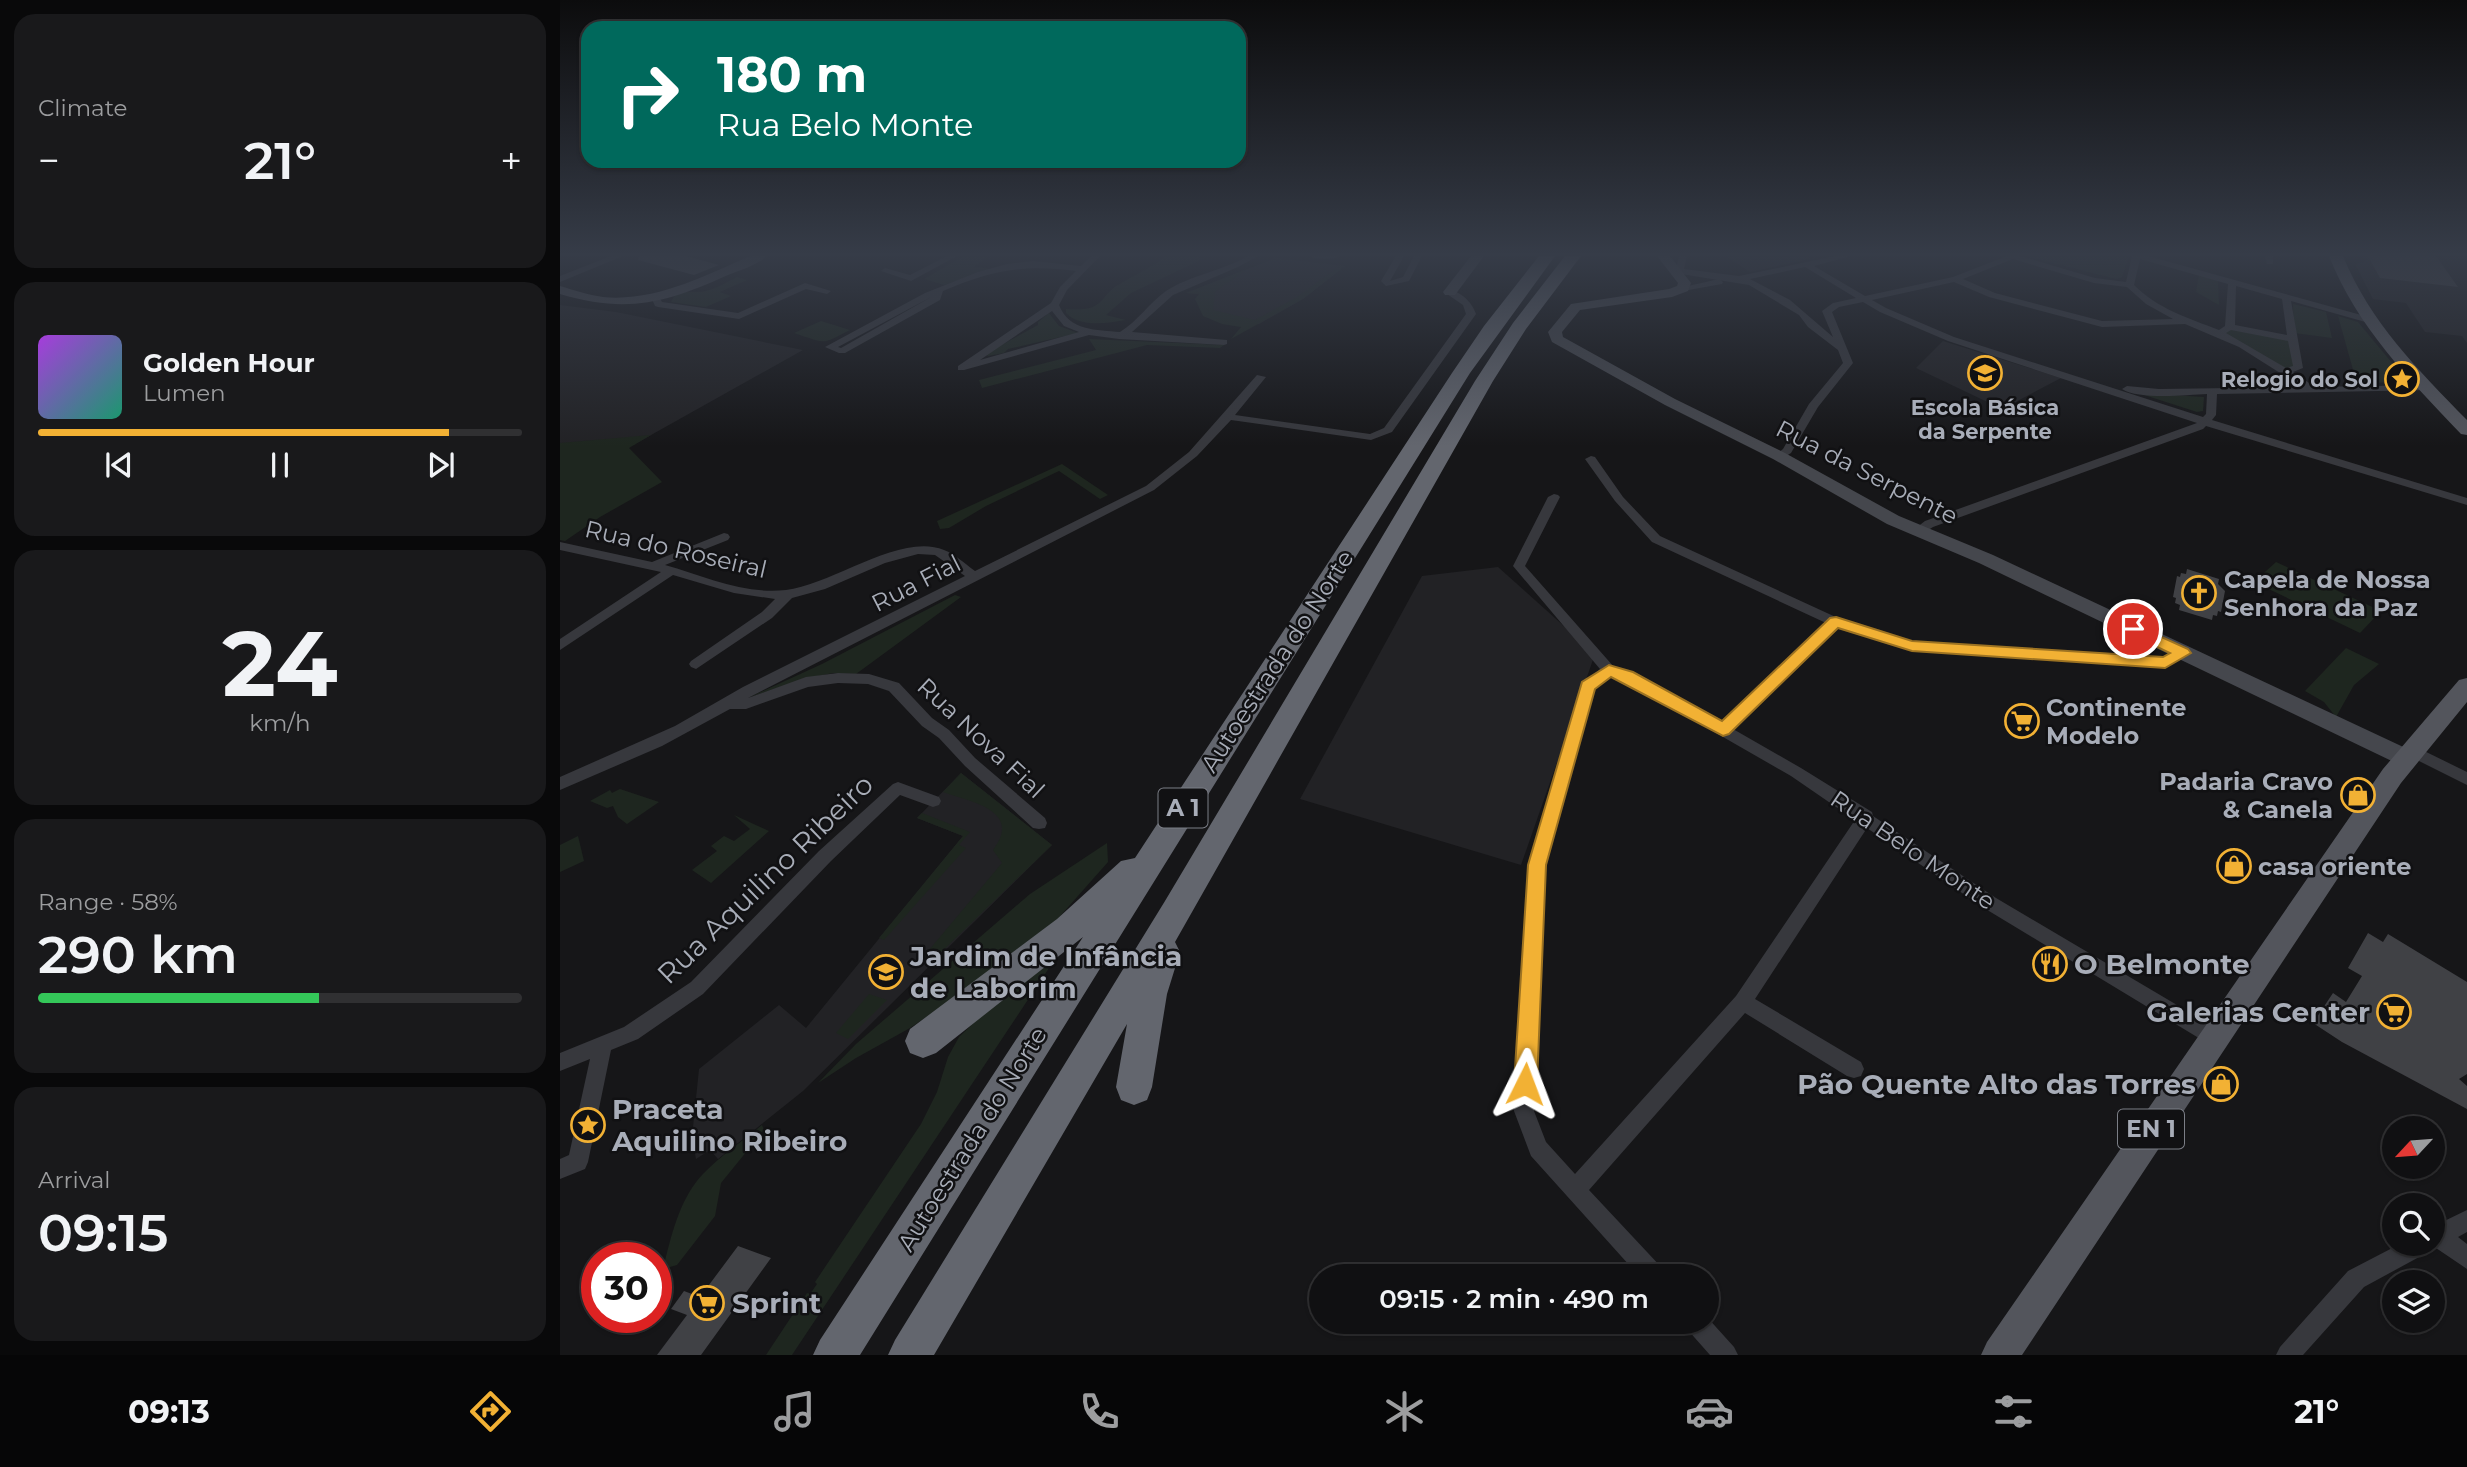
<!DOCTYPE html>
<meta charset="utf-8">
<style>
body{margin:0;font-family:Montserrat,sans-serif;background:#19191b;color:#f1f3f6;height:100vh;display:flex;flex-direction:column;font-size:26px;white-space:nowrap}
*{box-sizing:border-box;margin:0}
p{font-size:23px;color:#9c9d9f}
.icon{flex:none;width:38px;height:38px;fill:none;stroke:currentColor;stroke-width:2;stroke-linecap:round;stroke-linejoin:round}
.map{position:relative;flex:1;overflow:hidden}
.side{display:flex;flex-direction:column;gap:14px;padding:14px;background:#09090a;width:560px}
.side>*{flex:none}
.hud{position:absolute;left:21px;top:21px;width:665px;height:147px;border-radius:21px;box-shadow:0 2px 5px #0004,0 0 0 2px #303032;background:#00695c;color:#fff;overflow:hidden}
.needle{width:46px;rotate:244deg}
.tools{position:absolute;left:1822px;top:1116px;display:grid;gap:14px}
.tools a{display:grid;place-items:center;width:63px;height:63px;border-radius:50%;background:#101012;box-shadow:0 2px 5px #0004,0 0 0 2px #303032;font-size:35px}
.speed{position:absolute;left:21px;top:1242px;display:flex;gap:14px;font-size:35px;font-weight:700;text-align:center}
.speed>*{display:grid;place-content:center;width:91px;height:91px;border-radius:50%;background:#101012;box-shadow:0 2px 5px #0004,0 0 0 2px #303032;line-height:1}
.speed .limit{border:10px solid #d22;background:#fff;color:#111}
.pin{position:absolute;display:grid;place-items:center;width:60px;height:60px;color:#fff;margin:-30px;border:4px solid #fff;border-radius:50%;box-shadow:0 2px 7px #0007}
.me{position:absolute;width:77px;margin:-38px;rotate:3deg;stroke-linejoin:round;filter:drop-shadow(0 0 5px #0008)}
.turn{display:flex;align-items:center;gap:24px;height:147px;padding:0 21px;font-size:32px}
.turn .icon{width:91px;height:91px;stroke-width:2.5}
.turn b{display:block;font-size:49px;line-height:60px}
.big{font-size:52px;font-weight:600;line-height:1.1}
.side .card{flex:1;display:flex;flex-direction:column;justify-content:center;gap:10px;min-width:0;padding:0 24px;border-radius:21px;background:#19191b}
.side .dial{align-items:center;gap:0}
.dial b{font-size:91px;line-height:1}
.song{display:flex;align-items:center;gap:21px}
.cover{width:84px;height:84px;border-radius:10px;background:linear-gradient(135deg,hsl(280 70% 55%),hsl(160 70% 35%))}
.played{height:7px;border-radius:4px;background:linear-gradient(90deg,#f2b134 85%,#303032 85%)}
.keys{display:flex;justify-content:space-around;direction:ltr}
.heat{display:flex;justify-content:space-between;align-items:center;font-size:38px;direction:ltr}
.charge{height:10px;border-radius:5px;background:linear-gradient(90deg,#34c759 58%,#303032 0)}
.trip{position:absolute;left:749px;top:1264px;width:410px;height:70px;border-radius:35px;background:#101012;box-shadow:0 2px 5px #0004,0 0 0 2px #303032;font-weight:600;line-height:70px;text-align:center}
.dock{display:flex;height:112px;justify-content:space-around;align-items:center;background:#060607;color:#9c9d9f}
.dock .icon{width:49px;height:49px}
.dock .active{color:#f2b134}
.dock b{font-size:32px;color:#f1f3f6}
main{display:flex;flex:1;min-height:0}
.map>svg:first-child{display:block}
.built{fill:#222225}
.green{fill:#1e261f}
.building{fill:#404145}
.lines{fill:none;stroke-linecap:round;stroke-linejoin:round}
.street{fill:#37383d;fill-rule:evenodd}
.secondary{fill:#45474d;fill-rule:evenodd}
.primary{fill:#53555c;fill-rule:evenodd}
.highway{fill:#63666e;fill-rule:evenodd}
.route{fill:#f2b134;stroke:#9d7322;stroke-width:2}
.labels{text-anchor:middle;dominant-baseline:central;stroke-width:5;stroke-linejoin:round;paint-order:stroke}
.far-poi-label{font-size:21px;font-weight:bold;fill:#a8adb8;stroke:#111113;text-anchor:end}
.shield{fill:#111113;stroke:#7b7e86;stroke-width:2}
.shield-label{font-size:23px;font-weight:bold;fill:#a8adb8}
.street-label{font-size:24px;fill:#a8adb8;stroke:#111113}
.poi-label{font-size:24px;font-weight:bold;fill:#a8adb8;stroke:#111113;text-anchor:start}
.near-street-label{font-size:28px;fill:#a8adb8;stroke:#111113}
.near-poi-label{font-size:28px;font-weight:bold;fill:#a8adb8;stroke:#111113;text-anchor:start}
</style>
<main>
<section class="side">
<div class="card"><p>Climate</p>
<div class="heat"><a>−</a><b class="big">21°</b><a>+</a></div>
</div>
<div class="card">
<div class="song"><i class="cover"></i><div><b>Golden Hour</b><p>Lumen</p></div></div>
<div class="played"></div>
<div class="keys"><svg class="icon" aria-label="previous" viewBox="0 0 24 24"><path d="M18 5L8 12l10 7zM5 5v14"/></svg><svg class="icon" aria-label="pause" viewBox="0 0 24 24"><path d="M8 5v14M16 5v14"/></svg><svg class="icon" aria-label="next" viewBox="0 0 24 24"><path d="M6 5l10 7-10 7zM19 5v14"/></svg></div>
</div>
<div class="card dial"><b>24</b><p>km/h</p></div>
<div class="card"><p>Range · 58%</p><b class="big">290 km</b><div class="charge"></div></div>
<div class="card"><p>Arrival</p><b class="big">09:15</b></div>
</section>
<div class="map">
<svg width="1907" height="1355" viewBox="0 0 1907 1355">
<rect width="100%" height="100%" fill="#161618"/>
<g class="built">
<polygon points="1165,256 1246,256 1250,259 1190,272"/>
<polygon points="1802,256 1907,256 1907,343 1902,336 1865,332 1846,303 1813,299 1796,266 1796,264 1804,262"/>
<polygon points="716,258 785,266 743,299 699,324 646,315 643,294 626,293"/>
<polygon points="0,305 56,312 243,350 0,486"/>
<polygon points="1383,341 1501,378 1442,409 1356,368"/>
<polygon points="938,567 1035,654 961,865 740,799 862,576"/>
<polygon points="401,773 492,845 243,1091 158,1159 150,1150 136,1159 132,1137 139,1069 219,1005 246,1028 403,836 357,818"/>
</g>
<g class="green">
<polygon points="404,256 436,256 429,256 414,267 435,269 384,285 364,279"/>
<path d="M607 256H635L643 259 571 293 546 315 566 320C548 323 520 328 506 313V309C549 312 536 296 563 282 579 273 593 266 607 256Z"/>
<polygon points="1569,256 1562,277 1556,279 1469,257"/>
<polygon points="781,265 785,266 743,299 671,339 681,327 662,324 643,316 635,299 639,294 626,293 687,269 655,292 653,310 695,320 737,297"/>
<polygon points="1639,274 1658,279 1659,305 1636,292"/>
<path d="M177 277 187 280 160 292 171 296 146 307 111 302C117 287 134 294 145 291 156 289 167 282 177 277Z"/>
<polygon points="1733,304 1766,312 1772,338 1734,333"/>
<polygon points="489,313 499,326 518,333 448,349 444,353 428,356 425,354 478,325 478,322"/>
<polygon points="1778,316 1798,322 1847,381 1797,384"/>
<path d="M261 321 290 330C261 344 270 345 234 333Z"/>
<polygon points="1671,328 1729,339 1735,368 1724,369 1661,334"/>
<polygon points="529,339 664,345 660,348 587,345 422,388 419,380 536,350"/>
<polygon points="1578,393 1644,397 1643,411 1637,412"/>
<polygon points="91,435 69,448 102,482 40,517 5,541 0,540 0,443"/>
<polygon points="502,464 548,495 540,499 499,471 426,506 389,528 380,529 377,521"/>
<polygon points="1716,562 1821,611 1800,633 1694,582"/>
<polygon points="395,595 401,597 296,674 273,673 248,678 190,697 262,664"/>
<polygon points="1786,648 1819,664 1794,685 1776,717 1764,702 1745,691"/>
<path d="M401 773 492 845 372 961 364 956 442 863 433 850C463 810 411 802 383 792Z"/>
<polygon points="60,789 99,802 67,824 58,817 53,806 47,808 30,801 50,790 52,793"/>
<polygon points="362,813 410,832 399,845 406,848 324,940 319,938 403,836 357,818"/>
<polygon points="174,815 209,831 151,883 132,870 157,851 151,846 164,836 174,841 190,829"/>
<polygon points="18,836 24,861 0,872 0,845"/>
<polygon points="547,843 548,862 494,923 424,978 350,1028 296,1058 258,1083 296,1044 470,894"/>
<polygon points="497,956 232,1355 206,1355 247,1293 250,1294 257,1284 255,1282 361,1124 377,1092 388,1057 399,1037 421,1016"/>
<polygon points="309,994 327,1000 288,1039 276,1033"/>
<path d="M202 1125 204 1130 161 1183 155 1216 117 1265 103 1269C111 1237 119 1199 143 1174 160 1156 183 1141 202 1125Z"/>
</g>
<g class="building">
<polygon points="79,256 126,256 159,265 134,275 78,260"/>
<polygon points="1808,256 1876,256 1898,287 1820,278"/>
<polygon points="1627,569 1659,579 1658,584 1665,591 1661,612 1658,611 1657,616 1653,615 1652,620 1619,610 1620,605 1615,603 1616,598 1613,597 1617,576 1620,577 1621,573 1626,574"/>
<polygon points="1808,933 1823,942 1828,934 1907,982 1907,1074 1899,1079 1907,1086 1907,1109 1782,1042 1753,1023 1773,993 1786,1002 1802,976 1788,968"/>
<polygon points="178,1246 211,1258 141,1355 97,1355 127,1315 111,1309 124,1291 140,1297"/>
</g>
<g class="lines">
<g class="street">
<polygon points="51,256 63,256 0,282 0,276"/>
<polygon points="387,256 397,256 351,281 321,271 325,268 350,275"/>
<path d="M531 256H540L507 290 499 305C509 331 537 330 560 332 578 321 589 303 606 291 631 275 662 271 688 256H698L678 267 613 295 572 332 667 340V344L664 345 559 339 529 335 404 370H398V366L491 303 500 287 516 271C464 264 432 270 383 291L380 300 285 353H279L265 347 365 293 418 272 447 264 473 261 521 266ZM373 296 281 348 278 347ZM492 311 504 326 519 332 420 360Z"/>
<path d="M749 256H780C773 260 756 260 749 256Z"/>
<polygon points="836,256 844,256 830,281 843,277 854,256 862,256 849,281 826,286 821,281"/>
<path d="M1119 256H1127L1124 269 1179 276 1275 256H1291L1254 266 1305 296 1393 277 1447 256H1460L1535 278 1566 282 1572 256H1588L1812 318V322L1809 323 1731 301 1743 368 1733 372 1755 387 1868 385 1872 386V390L1657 394 1656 415 1652 420 1907 498V505L1646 426 1643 429 1373 527 1362 534H1354L1352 531 1365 521 1637 423 1388 341 1320 312 1303 302 1279 307 1272 312 1293 363 1258 407 1231 453 1223 458H1215L1214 456 1223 449 1249 404 1283 363 1278 350 1248 327 1239 315 1189 285 1115 273ZM1453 259 1534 283 1567 287 1586 304 1613 319 1542 321 1435 293 1403 279ZM1580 259 1668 284 1665 326 1659 330C1628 318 1598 309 1574 285ZM1245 267 1296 298 1273 303 1262 311 1273 337 1230 300 1190 279ZM1394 282 1429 297 1542 327 1625 324 1679 347 1742 387 1599 389 1567 386 1562 389C1579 400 1626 395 1647 394L1646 414 1643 417 1394 337 1326 308 1312 300ZM1676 286 1722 299 1727 335 1675 325ZM1671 330 1728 341 1733 366 1726 368 1666 333Z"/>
<polygon points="1705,256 1713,256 1713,264 1707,264"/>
<polygon points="1159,279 1163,282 1162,284 1123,291 1119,288"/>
<polygon points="245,283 271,291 267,294 246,289 179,319 98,307 95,306 91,297 95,294 98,295 102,302 178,313"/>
<path d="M887 290C900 290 912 302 916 314L832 432 811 440 671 420 637 456 594 490 188 698 246 677 278 673 309 674 339 683 372 718 389 730 415 758 485 818 487 823 485 828 479 829 473 828 405 766 379 738 362 726 329 691 308 684 278 683 248 687 186 709H170L102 746 0 790V777L115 726 183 687 405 576 375 555 358 554 325 563 265 589 232 598 212 618 136 669 131 667 129 664 131 661 202 612 215 599 174 593 113 575 0 650V639L101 572 0 550V542L92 562 164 533 168 534 170 537 168 540 105 565C144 576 185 595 226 590 272 585 340 532 384 550 395 554 405 564 415 571L586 486 629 452 697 375 706 377 675 415 810 434 824 428 906 314 903 305 887 294Z"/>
<path d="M1031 456 1035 457 1063 497 1100 536 1280 619 1352 641 1604 657 1618 650H1628L1630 653 1628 656 1606 667 1352 651 1277 627 1173 729 1241 768 1312 812 1313 816 1436 898 1661 1031 1663 1037 1661 1043 1654 1046 1647 1043 1424 908 1307 828 1195 999 1301 1062 1304 1069 1301 1076 1294 1078 1287 1076 1185 1013 1029 1190 1102 1268 1105 1276H1079L971 1156 954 1111 969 865 1021 686 1040 669 953 566 988 497 994 494 998 495 1000 497 965 566 1054 667 1072 673 1161 723 1266 623 1092 542 1055 501 1025 459ZM1051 676 1062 679 1231 776 1295 820 1176 996 1015 1174 986 1142 974 1111 985 865 1034 689Z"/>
<polygon points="1852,745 1907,772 1907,785 1847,755 1845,751 1847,747"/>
<polygon points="338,782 379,797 381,801 379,805 373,807 340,795 271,861 143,994 78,1039 51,1050 28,1162 25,1169 0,1179 0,1159 9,1155 30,1059 0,1071 0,1053 64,1027 131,982 259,851 333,784"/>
<polygon points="1907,1210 1907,1232 1898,1237 1907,1244 1907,1269 1876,1248 1872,1250 1804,1287 1743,1355 1716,1355 1720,1347 1788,1271 1840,1244 1872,1244 1872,1227"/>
<polygon points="1146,1316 1174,1347 1178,1355 1150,1355 1127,1329 1124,1321 1146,1321"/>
</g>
<g class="secondary">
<path d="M190 256H207C197 265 181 270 168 275 106 303 67 314 0 294V286C14 290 28 295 43 297 95 302 144 276 190 256Z"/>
<polygon points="911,256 924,256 895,295 885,295 883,292"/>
<polygon points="1097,256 1110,256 1131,283 1128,291 1112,297 1020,310 1002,332 1003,337 1115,399 1225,453 1339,516 1433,555 1854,752 1857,758 1854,764 1846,767 1838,764 1419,563 1327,524 1213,459 1105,405 992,342 988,332 1011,304 1109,289 1117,286 1118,283"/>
</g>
<g class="primary">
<path d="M1769 256H1783C1810 322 1858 370 1907 420V435L1901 434C1849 379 1797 327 1769 256Z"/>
<polygon points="1907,678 1907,702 1841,783 1462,1355 1421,1355 1427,1342 1823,769 1899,680"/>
</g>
<g class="highway">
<polygon points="979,256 995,256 910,373 300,1355 253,1355 260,1340 523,937 376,1053 363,1058 350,1053 345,1041 350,1029 497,919 561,861 575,858 892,373 924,326"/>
<polygon points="1005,256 1021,256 966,329 933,381 615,942 620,952 607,994 592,1087 587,1100 574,1105 561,1100 556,1087 567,1024 374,1355 328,1355 335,1340 605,901 915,381 953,323"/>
</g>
</g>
<linearGradient id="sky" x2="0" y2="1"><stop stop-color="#0c0c0d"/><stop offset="0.57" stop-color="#363c48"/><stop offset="1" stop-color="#363c48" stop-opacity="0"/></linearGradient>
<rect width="1907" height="446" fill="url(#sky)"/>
<polygon class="route" points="1276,617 1352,641 1603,657 1610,653 1568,633 1566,629 1573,624 1628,649 1631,653 1605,668 1352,651 1278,628 1169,734 1163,736 1051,677 1035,689 986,865 977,1084 973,1091 965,1095 958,1091 954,1084 968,865 1022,682 1049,665 1073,672 1162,721 1270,618"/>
<defs>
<g id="school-ring" transform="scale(1.75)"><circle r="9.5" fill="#111113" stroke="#f2b134" stroke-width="1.5"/><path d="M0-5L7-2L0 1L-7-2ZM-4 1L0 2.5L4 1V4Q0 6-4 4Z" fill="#f2b134"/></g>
<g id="sight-ring" transform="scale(1.75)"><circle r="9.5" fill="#111113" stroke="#f2b134" stroke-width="1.5"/><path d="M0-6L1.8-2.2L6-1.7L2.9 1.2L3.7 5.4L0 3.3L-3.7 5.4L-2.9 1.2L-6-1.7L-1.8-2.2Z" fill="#f2b134"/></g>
<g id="church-ring" transform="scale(1.75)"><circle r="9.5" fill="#111113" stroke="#f2b134" stroke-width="1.5"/><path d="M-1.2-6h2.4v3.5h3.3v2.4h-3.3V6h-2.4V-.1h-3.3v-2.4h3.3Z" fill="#f2b134"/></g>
<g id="supermarket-ring" transform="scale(1.75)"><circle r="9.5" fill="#111113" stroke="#f2b134" stroke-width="1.5"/><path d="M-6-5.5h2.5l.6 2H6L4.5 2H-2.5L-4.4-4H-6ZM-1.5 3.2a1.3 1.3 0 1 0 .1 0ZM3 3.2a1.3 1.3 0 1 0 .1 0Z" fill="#f2b134"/></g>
<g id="shop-ring" transform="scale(1.75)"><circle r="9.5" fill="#111113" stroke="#f2b134" stroke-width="1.5"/><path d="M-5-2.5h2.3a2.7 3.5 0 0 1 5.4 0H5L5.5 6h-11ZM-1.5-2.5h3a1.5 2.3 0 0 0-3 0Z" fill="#f2b134"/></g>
<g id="restaurant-ring" transform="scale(1.75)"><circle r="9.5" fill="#111113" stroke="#f2b134" stroke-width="1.5"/><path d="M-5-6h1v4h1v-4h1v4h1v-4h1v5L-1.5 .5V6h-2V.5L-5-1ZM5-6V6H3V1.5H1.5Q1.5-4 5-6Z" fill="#f2b134"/></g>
</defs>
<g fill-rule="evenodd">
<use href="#school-ring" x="1425" y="373"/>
<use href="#sight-ring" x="1842" y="379"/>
<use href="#church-ring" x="1639" y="593"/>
<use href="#supermarket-ring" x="1462" y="721"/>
<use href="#shop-ring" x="1798" y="795"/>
<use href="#shop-ring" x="1674" y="866"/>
<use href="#restaurant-ring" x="1490" y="964"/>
<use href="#school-ring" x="326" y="972"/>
<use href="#supermarket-ring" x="1834" y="1012"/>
<use href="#shop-ring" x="1661" y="1084"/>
<use href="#sight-ring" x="28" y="1125"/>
<use href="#supermarket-ring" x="147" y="1303"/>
</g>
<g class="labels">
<g class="far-poi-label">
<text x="1818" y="379">Relogio do Sol</text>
<text x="1425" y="407" text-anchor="middle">Escola Básica<tspan x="1425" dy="24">da Serpente</tspan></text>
</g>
<g class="shield">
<rect x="598.5" y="788.5" width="49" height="39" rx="5"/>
<rect x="1558" y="1109.5" width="66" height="39" rx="5"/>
</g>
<g class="shield-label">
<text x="623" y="808">A 1</text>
<text x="1591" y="1129">EN 1</text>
</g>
<g class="street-label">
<text transform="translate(1307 472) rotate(27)">Rua da Serpente</text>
<text transform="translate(116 549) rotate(13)">Rua do Roseiral</text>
<text transform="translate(356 583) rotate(-27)">Rua Fial</text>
<text transform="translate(717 661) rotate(-57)">Autoestrada do Norte</text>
<text transform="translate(421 738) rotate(43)">Rua Nova Fial</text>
<text transform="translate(1353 850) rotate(34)">Rua Belo Monte</text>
<text transform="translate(412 1139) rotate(-58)">Autoestrada do Norte</text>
</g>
<g class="poi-label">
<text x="1664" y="579">Capela de Nossa<tspan x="1664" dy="28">Senhora da Paz</tspan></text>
<text x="1486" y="707">Continente<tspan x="1486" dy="28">Modelo</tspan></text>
<text x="1773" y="781" text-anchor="end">Padaria Cravo<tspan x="1773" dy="28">&amp; Canela</tspan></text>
<text x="1698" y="866">casa oriente</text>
</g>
<g class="near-street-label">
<text transform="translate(205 879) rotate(-44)">Rua Aquilino Ribeiro</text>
</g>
<g class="near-poi-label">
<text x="350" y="956">Jardim de Infância<tspan x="350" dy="32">de Laborim</tspan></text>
<text x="1514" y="964">O Belmonte</text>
<text x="1810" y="1012" text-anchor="end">Galerias Center</text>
<text x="1636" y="1084" text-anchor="end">Pão Quente Alto das Torres</text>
<text x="52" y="1109">Praceta<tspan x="52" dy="32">Aquilino Ribeiro</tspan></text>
<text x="172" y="1303">Sprint</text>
</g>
</g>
</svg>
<div class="tools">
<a><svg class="needle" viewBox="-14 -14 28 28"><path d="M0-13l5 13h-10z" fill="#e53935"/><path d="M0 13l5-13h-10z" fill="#9c9d9f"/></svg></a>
<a><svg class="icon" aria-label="search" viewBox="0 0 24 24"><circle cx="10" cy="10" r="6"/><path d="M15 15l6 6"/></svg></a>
<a><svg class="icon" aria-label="layers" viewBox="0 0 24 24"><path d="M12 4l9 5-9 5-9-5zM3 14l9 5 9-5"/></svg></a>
</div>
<div class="speed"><div class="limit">30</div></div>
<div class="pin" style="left:1573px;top:629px;background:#d93025"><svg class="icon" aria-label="arrive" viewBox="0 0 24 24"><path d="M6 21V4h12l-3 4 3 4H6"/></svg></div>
<svg class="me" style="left:965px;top:1084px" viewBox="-20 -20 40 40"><path d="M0-17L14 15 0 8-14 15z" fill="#f2b134" stroke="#fff" stroke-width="4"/></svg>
<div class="trip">09:15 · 2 min · 490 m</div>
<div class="hud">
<div class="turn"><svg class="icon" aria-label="right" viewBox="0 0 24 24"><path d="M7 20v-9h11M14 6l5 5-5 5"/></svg><div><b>180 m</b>Rua Belo Monte</div></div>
</div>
</div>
</main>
<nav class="dock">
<b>09:13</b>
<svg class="icon active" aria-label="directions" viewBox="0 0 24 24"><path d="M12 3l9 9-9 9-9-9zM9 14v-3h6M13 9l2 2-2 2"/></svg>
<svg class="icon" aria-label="music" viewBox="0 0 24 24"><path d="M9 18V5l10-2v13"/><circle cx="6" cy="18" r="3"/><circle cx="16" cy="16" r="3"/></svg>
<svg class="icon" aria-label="phone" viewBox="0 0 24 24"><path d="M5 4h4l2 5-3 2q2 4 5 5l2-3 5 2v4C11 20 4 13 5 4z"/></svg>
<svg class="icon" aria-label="climate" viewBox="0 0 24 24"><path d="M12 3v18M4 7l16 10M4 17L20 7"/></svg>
<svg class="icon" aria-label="car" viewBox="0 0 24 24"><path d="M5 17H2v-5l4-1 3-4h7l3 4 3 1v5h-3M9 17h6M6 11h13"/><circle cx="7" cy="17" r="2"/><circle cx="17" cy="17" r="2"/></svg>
<svg class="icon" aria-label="filters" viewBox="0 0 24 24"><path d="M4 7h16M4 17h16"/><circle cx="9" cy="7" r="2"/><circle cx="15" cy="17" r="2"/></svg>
<b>21°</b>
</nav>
